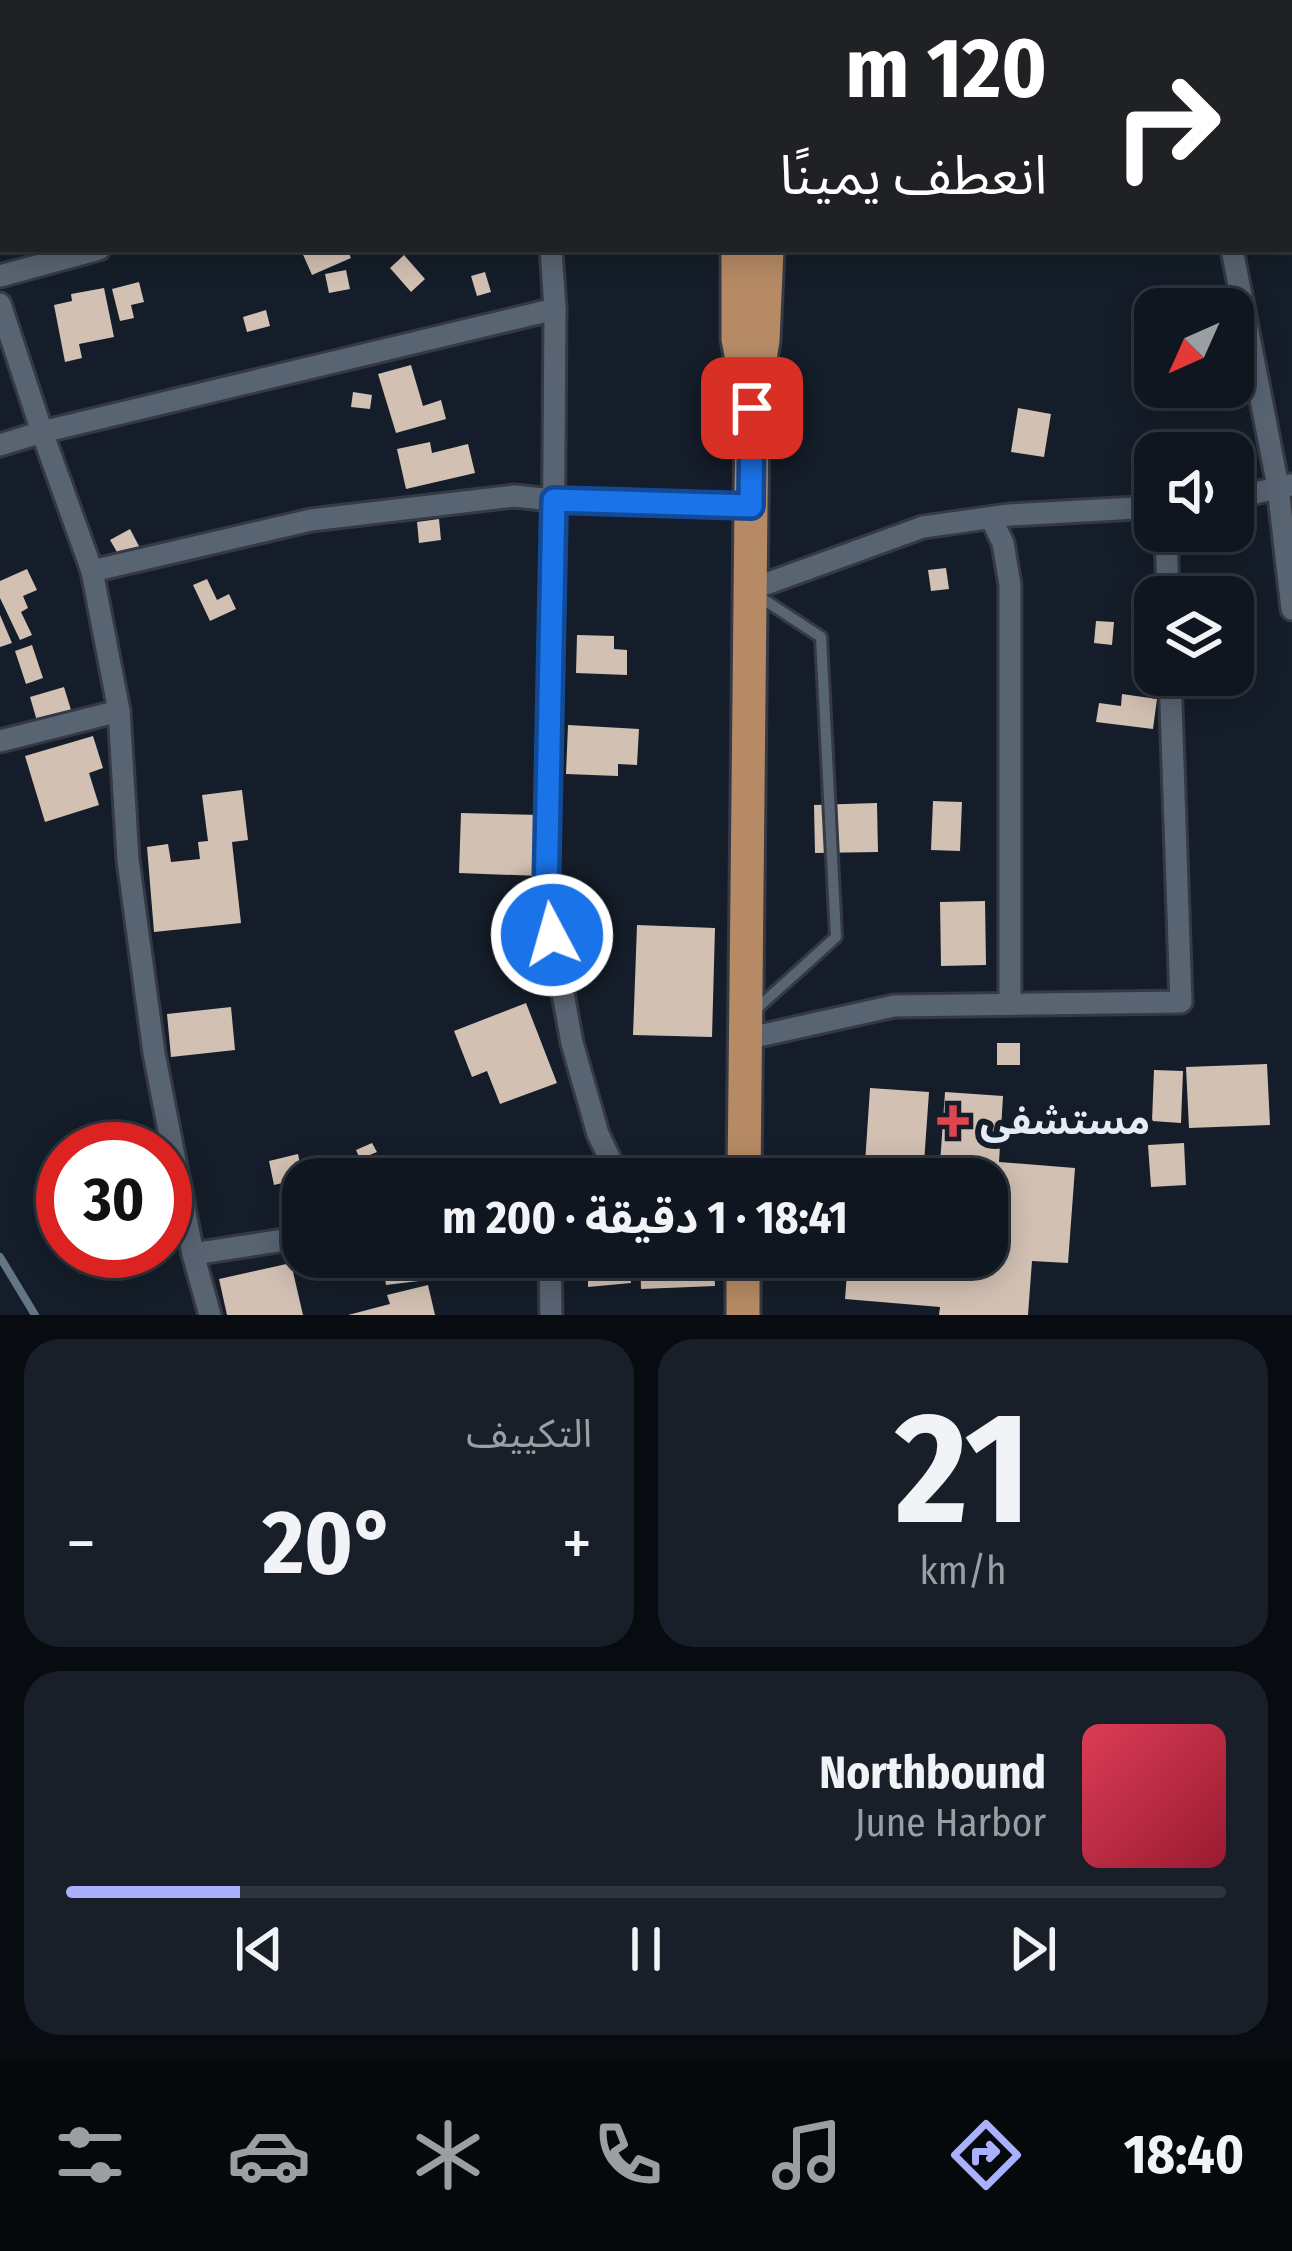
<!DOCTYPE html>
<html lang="ar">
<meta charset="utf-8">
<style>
body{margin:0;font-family:"Fira Sans Condensed","Noto Sans Arabic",sans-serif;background:#181f28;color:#f1f3f6;direction:rtl;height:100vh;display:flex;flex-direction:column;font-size:45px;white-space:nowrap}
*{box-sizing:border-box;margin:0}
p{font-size:39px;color:#9b9fa4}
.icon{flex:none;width:66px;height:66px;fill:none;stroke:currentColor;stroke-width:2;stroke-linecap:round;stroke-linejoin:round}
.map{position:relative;height:1315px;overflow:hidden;direction:ltr}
.sheet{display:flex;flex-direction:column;gap:24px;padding:24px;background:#080c11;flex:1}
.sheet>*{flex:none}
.guide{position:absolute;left:0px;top:0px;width:1293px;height:252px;box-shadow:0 6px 30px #0003,0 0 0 3px #2f353d;direction:rtl;background:#202124;color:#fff;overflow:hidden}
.needle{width:78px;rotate:225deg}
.controls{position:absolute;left:1134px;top:288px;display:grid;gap:24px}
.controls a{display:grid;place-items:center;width:120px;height:120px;border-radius:24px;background:#0f161f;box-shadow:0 6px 30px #0003,0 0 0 3px #2f353d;font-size:60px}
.speed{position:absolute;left:36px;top:1122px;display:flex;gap:24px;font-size:60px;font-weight:700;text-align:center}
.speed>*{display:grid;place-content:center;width:156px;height:156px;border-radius:50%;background:#0f161f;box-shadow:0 6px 30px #0003,0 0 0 3px #2f353d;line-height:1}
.speed .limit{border:18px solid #d22;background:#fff;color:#111}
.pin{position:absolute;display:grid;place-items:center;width:102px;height:102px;color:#fff;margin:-51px;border-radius:24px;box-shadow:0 6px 18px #0006}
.me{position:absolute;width:132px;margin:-66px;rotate:354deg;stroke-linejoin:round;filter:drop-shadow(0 0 9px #0008)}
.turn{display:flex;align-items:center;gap:42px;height:252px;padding:0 48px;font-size:54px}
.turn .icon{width:156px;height:156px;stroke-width:2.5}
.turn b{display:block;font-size:84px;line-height:102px}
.big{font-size:90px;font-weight:700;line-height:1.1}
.sheet .card{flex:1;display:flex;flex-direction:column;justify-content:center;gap:18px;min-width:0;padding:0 42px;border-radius:36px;background:#181f28}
.sheet .dial{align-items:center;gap:0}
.dial b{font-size:156px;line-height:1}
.song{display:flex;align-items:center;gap:36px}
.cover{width:144px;height:144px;border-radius:18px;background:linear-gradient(135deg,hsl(350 70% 55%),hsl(350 70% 35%))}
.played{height:12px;border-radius:6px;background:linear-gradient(90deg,#a9b0fc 15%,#2f353d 15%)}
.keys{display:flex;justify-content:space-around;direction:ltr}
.heat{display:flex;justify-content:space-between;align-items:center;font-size:66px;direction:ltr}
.sheet .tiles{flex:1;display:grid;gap:24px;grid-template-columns:1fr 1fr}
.card:last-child{grid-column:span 2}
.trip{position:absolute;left:282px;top:1158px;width:726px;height:120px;border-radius:36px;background:#0f161f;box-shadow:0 6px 30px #0003,0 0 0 3px #2f353d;font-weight:700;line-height:120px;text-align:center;direction:rtl}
.tab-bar{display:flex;height:192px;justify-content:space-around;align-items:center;background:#06090c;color:#9b9fa4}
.tab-bar .icon{width:84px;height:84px}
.tab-bar .current{color:#a9b0fc}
.tab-bar b{font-size:54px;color:#f1f3f6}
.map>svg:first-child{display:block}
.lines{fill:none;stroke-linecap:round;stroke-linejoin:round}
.stream{stroke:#647586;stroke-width:8}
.building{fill:#d2c0b3}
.lane-casing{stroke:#343943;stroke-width:16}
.street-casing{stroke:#343943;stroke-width:27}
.primary-casing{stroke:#343943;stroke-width:39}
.lane{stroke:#596473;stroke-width:10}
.street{stroke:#596473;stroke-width:21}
.primary{stroke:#b68a65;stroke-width:33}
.route-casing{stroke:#114b97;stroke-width:30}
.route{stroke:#1a73e8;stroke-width:21}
.health-dot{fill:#e0444e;stroke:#141d29;stroke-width:4.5}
.labels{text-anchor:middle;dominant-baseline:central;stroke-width:12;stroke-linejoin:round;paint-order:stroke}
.poi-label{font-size:39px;font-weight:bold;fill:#e6ecf5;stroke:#141d29;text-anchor:start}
</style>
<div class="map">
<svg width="1292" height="1315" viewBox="0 0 1292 1315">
<rect width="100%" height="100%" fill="#141d29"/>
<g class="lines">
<polyline class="stream" points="0,1257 35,1315"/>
</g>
<g class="building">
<polygon points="304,249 347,249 351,258 312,275 301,250"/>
<polygon points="404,255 425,279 411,292 390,268"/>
<polygon points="346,270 350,289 329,293 325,274"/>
<polygon points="485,272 491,292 477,296 471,276"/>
<polygon points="139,282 144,302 131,305 134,318 120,321 112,289"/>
<polygon points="104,288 114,337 79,344 82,358 65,362 54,305 72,301 71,294"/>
<polygon points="266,310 270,326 247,332 243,317"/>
<polygon points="411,365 423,406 441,400 446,419 396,433 378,374"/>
<polygon points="353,392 372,395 370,409 351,407"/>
<polygon points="1018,408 1051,414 1044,457 1011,452"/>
<polygon points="430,442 432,453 468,444 475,473 406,489 397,449"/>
<polygon points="439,519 441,540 419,543 417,522"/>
<polygon points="130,529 140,548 121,559 110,540"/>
<polygon points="946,568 949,589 931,591 928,570"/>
<polygon points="27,569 37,590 23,596 28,608 21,612 32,635 20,640 0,598 0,581"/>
<polygon points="207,579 217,600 229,594 236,609 210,621 193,585"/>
<polygon points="0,615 12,643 0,647"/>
<polygon points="1096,621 1114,622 1112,645 1094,643"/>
<polygon points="577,635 614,636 614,649 627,650 627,675 576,673"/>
<polygon points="32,645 43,678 26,684 15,651"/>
<polygon points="64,687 71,710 37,721 30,697"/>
<polygon points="1122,694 1157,699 1153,729 1096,722 1099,703 1121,706"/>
<polygon points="568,725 639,729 637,765 618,764 618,776 566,774"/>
<polygon points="93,736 103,768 89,773 99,805 45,822 25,756"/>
<polygon points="242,790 248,840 232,842 241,923 154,932 147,847 168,844 171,862 200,859 198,842 208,841 202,795"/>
<polygon points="933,801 962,802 960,851 931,850"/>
<polygon points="877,803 878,852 815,853 814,805"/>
<polygon points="461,813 541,815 539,876 459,873"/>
<polygon points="985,901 986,965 941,966 940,902"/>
<polygon points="637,925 715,928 712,1037 633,1035"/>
<polygon points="526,1003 557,1083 500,1104 487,1071 472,1077 454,1031"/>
<polygon points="231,1007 235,1050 171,1057 167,1014"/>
<rect x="997" y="1043" width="23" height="22"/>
<polygon points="1267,1064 1270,1125 1189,1128 1186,1067"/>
<polygon points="1154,1070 1183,1071 1181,1123 1152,1121"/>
<polygon points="870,1088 929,1092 924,1163 940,1164 945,1092 1003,1096 999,1162 1075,1168 1068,1263 1032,1261 1028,1315 939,1315 940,1307 845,1299 848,1260 858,1260 858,1257 987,1257 987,1179 864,1179"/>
<polygon points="372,1143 377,1152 360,1159 356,1150"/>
<polygon points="1184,1143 1186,1185 1151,1187 1148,1145"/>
<polygon points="298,1154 303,1178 274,1185 269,1161"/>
<polygon points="382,1257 424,1257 427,1280 386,1285"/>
<polygon points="563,1257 629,1257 631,1283 588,1287 588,1275 565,1277"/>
<polygon points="640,1257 714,1257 715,1286 641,1289"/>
<polygon points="291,1263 303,1315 227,1315 219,1279"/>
<polygon points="428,1285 435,1315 348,1315 390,1304 387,1295"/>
</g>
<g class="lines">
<g class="lane-casing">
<polyline id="lane" points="753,1012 836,937 821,637 755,594"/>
</g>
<g class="street-casing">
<g id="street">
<polyline points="158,0 158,3"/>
<polyline points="1195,0 1195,3"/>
<polyline points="1090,3 1102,0"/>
<polyline points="0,123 3,123"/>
<polyline points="551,249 555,309 553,594 546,899 572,1043 598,1134 617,1174 631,1179"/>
<polyline points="1232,249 1278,487 1292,609"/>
<polyline points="0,276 99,249"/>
<polyline points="0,304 42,432 92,571 119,711 128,860 154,1053 193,1254 210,1315"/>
<polyline points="0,445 42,432 555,309"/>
<polyline points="1233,498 1291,485"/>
<polyline points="991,518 1003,543 1010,585 1010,1004"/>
<polyline points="1166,531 1168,597"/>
<polyline points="92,571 311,520 514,496 553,500 751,506"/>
<polyline points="749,590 923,527 1009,515 1155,507"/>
<polyline points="0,741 119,711"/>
<polyline points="745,1039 894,1006 1181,1002 1170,675"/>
<polyline points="707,1179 744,1174"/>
<polyline points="193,1254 303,1237"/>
<polyline points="550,1257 551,1315"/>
</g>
</g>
<g class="primary-casing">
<g id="primary">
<polyline points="740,0 740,3"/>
<polyline points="771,3 771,0"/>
<polyline points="738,249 738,339 748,389"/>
<polyline points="744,1179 752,408 763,340 767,249"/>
<polyline points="743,1315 743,1257"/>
</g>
</g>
<use href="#lane" class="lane"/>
<use href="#street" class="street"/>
<use href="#primary" class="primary"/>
</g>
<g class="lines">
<g class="route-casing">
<polyline id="route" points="552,935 546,899 554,500 751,506 752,408"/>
</g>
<use href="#route" class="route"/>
</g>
<path class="health-dot" d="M947 1103h12v12h12v12h-12v12h-12v-12h-12v-12h12z"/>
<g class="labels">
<g class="poi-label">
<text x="980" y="1121">مستشفى</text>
</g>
</g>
</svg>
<div class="controls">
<a><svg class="needle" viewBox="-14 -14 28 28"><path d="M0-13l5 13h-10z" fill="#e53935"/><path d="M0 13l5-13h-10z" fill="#9b9fa4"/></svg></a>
<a><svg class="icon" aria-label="sound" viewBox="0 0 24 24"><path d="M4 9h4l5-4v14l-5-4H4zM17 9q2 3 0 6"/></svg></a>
<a><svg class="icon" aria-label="layers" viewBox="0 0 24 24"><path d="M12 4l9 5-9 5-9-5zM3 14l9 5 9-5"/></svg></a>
</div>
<div class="speed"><div class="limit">30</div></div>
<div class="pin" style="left:752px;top:408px;background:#d93025"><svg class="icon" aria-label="arrive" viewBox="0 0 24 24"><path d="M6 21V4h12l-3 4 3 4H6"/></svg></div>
<svg class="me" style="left:552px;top:935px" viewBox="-20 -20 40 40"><circle r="17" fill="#1a73e8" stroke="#fff" stroke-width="3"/><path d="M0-11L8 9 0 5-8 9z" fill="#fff"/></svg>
<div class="trip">18:41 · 1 دقيقة · 200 m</div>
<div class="guide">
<div class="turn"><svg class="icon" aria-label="right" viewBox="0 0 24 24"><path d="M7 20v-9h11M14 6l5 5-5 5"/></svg><div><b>120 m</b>انعطف يمينًا</div></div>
</div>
</div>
<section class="sheet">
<div class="tiles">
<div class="card dial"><b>21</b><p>km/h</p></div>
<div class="card"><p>التكييف</p>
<div class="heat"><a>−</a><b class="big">20°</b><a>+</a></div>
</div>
<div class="card">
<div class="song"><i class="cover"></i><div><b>Northbound</b><p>June Harbor</p></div></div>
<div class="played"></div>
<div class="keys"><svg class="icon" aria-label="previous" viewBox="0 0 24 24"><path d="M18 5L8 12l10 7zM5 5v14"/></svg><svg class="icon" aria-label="pause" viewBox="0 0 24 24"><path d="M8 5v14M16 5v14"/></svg><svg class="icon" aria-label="next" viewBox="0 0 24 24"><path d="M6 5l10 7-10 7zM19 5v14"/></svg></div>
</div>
</div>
</section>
<nav class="tab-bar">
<b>18:40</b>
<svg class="icon current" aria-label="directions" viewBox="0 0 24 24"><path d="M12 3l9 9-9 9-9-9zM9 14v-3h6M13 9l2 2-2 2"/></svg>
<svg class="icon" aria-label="music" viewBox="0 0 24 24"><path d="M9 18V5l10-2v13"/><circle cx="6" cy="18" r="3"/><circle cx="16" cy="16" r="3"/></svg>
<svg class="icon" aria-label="phone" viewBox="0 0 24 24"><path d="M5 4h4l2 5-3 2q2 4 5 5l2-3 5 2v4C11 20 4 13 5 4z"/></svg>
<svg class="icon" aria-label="climate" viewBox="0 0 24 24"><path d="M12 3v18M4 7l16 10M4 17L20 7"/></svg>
<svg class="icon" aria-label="car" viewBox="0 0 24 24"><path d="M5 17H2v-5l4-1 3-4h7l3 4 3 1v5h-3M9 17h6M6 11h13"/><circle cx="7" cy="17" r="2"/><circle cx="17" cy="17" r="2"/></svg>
<svg class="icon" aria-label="filters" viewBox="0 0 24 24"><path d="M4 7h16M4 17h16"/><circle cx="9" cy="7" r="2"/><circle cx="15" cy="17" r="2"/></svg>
</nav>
